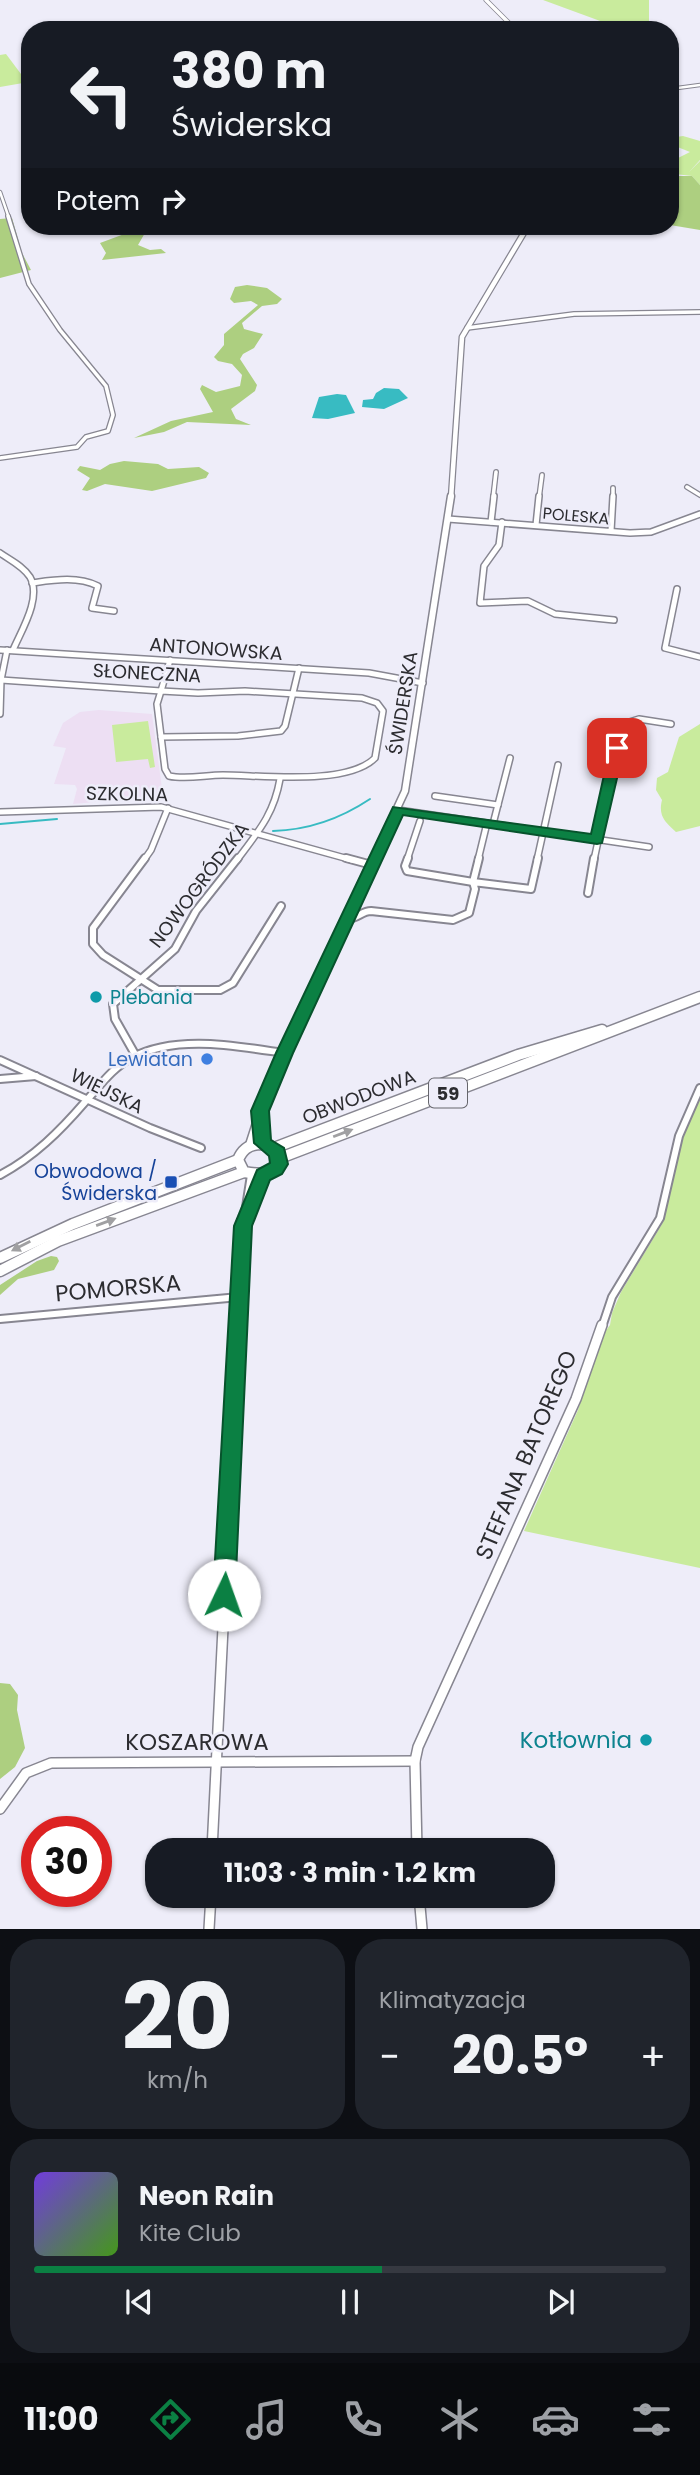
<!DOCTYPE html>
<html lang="pl">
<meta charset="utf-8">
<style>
body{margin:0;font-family:Poppins,sans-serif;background:#20242c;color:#f1f3f6;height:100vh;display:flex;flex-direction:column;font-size:26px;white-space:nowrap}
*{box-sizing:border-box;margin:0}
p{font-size:23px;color:#9ea1a6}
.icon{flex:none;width:38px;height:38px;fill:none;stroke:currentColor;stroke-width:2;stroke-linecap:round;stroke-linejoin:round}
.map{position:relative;height:1929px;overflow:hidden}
.panel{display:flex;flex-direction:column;gap:10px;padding:10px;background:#0d0f14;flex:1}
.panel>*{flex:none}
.top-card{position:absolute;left:21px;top:21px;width:658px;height:214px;border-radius:28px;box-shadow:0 2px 5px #0004;background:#171b24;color:#f1f3f6;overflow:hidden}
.speed{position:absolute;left:21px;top:1816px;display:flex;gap:14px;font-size:35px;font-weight:700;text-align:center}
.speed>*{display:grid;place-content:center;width:91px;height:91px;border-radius:50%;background:#171b24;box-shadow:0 2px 5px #0004;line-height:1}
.speed .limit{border:10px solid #d22;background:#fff;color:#111}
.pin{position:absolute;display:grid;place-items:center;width:60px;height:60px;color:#fff;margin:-30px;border-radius:14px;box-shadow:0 4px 10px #0006}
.me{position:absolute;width:77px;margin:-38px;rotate:3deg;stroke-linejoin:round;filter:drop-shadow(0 0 5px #0008)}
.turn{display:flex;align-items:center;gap:24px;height:147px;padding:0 35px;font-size:32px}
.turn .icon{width:91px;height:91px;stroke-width:2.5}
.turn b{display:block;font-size:49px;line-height:60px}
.then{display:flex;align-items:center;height:66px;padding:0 35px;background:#0003;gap:14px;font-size:26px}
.big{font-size:52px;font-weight:700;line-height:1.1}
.panel .widget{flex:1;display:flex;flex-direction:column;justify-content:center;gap:10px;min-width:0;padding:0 24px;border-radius:28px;background:#20242c}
.panel .dial{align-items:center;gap:0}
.dial b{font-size:91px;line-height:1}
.song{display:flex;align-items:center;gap:21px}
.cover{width:84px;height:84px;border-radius:10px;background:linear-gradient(135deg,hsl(260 70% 55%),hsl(100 70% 35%))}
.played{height:7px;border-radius:4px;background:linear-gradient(90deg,#0b8043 55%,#363941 55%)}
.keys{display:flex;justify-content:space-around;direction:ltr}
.heat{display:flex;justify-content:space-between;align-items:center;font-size:38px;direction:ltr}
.panel .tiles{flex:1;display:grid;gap:10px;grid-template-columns:1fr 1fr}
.widget:last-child{grid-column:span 2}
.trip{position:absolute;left:145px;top:1838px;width:410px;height:70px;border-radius:28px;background:#171b24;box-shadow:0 2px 5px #0004;font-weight:700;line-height:70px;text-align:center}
.tabs{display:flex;height:112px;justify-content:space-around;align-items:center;background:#090b0e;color:#9ea1a6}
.tabs .icon{width:49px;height:49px}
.tabs .selected{color:#0b8043}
.tabs b{font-size:32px;color:#f1f3f6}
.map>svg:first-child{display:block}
.education{fill:#eddff3}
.green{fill:#c9eb9d}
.forest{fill:#adcf80}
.water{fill:#38bbc2}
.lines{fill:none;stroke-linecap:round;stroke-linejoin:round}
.stream{stroke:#38bbc2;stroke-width:2}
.minor-far4-casing{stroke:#878691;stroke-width:4.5}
.minor-far3-casing{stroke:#878691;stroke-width:6}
.minor-far2-casing{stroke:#878691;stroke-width:8}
.minor-far1-casing{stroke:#878691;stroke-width:10}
.minor-casing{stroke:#878691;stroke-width:12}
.tertiary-far3-casing{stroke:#878691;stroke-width:5}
.tertiary-far2-casing{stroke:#878691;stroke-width:7}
.tertiary-far1-casing{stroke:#878691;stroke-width:9}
.tertiary-casing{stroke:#878691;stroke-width:11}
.primary-casing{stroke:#878691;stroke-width:13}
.minor-far4{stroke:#fff;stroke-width:2.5}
.minor-far3{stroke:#fff;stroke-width:3.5}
.minor-far2{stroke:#fff;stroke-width:5}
.minor-far1{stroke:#fff;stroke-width:6}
.minor{stroke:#fff;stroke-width:9}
.tertiary-far3{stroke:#fff;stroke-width:3.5}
.tertiary-far2{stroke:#fff;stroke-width:4.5}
.tertiary-far1{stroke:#fff;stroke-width:6}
.tertiary{stroke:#fff;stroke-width:8}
.primary{stroke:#fff;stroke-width:10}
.oneway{fill:#a0a0a2}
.route{fill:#0b8043;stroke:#07532c;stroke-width:2}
.culture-dot{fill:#0f9aa8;stroke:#eeedf9;stroke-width:2.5}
.shop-dot{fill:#3f7fe0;stroke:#eeedf9;stroke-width:2.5}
.transit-dot{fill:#1a4fb4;stroke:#eeedf9;stroke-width:2.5}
.labels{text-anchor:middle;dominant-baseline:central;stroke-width:5;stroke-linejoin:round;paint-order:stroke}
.far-street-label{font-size:16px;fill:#2c2c30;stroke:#eeedf9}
.shield{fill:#eeedf9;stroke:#66666c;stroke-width:2}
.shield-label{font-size:18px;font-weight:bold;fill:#2c2c30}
.street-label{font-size:19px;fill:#2c2c30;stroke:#eeedf9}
.culture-label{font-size:19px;fill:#0d838f;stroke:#eeedf9;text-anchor:start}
.shop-label{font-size:19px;fill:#366cbe;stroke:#eeedf9;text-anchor:end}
.transit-label{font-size:19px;fill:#164399;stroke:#eeedf9;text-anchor:end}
.near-street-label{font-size:23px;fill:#2c2c30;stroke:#eeedf9}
.near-culture-label{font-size:23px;fill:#0d838f;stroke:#eeedf9;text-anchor:end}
</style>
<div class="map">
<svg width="700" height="1929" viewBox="0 0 700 1929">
<rect width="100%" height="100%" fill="#eeedf9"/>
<polygon class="education" points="99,710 152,714 163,796 73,804 77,789 75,785 54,784 66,748 53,746 63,723 80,712"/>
<g class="green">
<polygon points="543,0 649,0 649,23 666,27 662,30 622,29"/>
<polygon points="6,54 21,74 23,83 0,87 0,55"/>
<polygon points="683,136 700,141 700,160 689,172 700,161 700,185 692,176 675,174 676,159 690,152 670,144 670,138"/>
<polygon points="148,721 155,767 150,768 148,759 116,762 112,725"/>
<path d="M700 724V826L676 832C665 822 658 816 662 800L656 790 657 778 668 772 679 737Z"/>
<polygon points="700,1095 700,1568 524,1531 578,1410 599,1340 610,1325 612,1313 621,1292 662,1224 681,1142"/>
</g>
<g class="forest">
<polygon points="670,176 692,176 700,185 700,230 670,225"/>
<polygon points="12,218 22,253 31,270 0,278 0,219"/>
<polygon points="133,226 149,226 138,245 150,250 161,249 166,253 102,260 106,253 100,243 127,233"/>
<polygon points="247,285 267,288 282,299 277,304 262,306 242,323 244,329 263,334 254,348 243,354 240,359 257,385 255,391 231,409 236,419 251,425 187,422 164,432 134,438 171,421 213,412 200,389 202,385 216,392 240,386 242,375 232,364 218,361 214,357 224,345 224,334 258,305 251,301 234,303 230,299 235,287"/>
<polygon points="124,461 158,464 168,469 199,467 209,473 206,478 152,491 105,484 87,491 82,490 90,478 77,470 80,466 100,470 110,464"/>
<polygon points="51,1256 57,1257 59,1261 54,1270 18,1279 0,1295 0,1285 37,1261"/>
<polygon points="0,1683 10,1684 18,1695 17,1710 25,1748 15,1767 0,1779"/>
</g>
<g class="water">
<polygon points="384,388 399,389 408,398 384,409 362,407 363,400 373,399 376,393"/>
<polygon points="337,394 346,395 355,413 328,419 312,418 319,397"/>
</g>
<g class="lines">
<g class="stream">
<polyline points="0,824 57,819"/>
<path d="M273 831C309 830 340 819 370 799"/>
</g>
<g class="minor-far4-casing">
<g id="minor-far4">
<polyline points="392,30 513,27"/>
<polyline points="670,89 700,85"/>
<polyline points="0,192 9,218"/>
</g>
</g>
<g class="minor-far3-casing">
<g id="minor-far3">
<polyline points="467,328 574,314 700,312"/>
<polyline points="0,458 77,447 86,437 108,431 113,415 106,386 60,330 29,284 8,216"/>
<polyline points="687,487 700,495"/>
<polyline points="493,498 496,472"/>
<polyline points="539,498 542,475"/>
<polyline points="613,498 613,488"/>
</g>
</g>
<g class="minor-far2-casing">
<g id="minor-far2">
<polyline points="448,519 630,533 651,532 700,514"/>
<polyline points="491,522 494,496"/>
<polyline points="502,522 499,545 484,566 480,603 528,601 555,614 614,620"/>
<polyline points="536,525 539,496"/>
<polyline points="611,531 613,496"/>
<path d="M0 553C10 560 23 566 30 577 42 598 21 631 13 650"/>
<path d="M32 583C54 580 77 576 98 586L92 608 114 611"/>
<polyline points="677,589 665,648 700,657"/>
<polyline points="0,650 369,673 423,683"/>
<polyline points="1,680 161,691"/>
<path d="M161 691 198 693 245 691 362 698 377 703 383 711 375 758C347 786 261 775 223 775 205 775 186 780 169 776L165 769 157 704Z"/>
<polyline points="161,691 170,660"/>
<polyline points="0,714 1,680 7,650"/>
<polyline points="161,737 238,736 281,731 285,726 299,668"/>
<polyline points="435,796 498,805"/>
<polyline points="398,810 649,847"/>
<polyline points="0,812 161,807 352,860"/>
<polyline points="493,824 510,758"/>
<polyline points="144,860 151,850 168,808"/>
<path d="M237 860C258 832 274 814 280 779"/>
<polyline points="407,860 420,821"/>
<polyline points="478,860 487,823"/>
<polyline points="537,860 558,765"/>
<polyline points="594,860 623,724 639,719 671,724"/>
</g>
</g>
<g class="minor-far1-casing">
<g id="minor-far1">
<polyline points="145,858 93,928 93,944 103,955 158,990 220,990 233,983 281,906"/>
<polyline points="346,858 372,865"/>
<polyline points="408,858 405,866 407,871 473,882 479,858"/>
<polyline points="588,893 594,858"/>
<path d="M347 919C357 919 362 911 371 911L453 920 469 913 475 889 473 882 531 889 538 858"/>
<polyline points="136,1056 115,1019 113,1004 175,949 196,911 238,858"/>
<polyline points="0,1060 150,1128 201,1148"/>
<polyline points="0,1079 36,1076"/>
<path d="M0 1175C34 1157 60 1131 85 1102 99 1087 112 1068 131 1058 176 1034 236 1046 284 1053"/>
<polyline points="248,1211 263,1175"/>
<polyline points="0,1319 239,1297"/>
<polyline points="238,1327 243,1226 251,1175"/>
<polyline points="602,1327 612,1297 660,1218 679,1136 700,1088"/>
</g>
</g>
<g class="minor-casing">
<g id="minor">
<polyline points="0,1809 26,1773 51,1763 415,1761"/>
<polyline points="212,1850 238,1325"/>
<polyline points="417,1850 415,1761 418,1747 576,1399 602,1325"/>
<polyline points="419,1895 422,1929"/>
<polyline points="209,1929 211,1895"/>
</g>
</g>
<g class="tertiary-far3-casing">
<polyline id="tertiary-far3" points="486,0 516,30"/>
</g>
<g class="tertiary-far2-casing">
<polyline id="tertiary-far2" points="451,498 462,337 528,226"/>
</g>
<g class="tertiary-far1-casing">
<polyline id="tertiary-far1" points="373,860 405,791 451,496"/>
</g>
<g class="tertiary-casing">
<g id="tertiary">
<polyline points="260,1112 263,1143"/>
<polyline points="250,1145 268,1089 374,858"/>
</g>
</g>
<g class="primary-casing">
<g id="primary">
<path d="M259 1144 269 1145 280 1158C272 1176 262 1175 244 1172L238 1160C242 1150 248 1145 259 1144Z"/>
<polyline points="274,1148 518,1055 602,1030"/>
<polyline points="280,1158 700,997"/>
<polyline points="0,1258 73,1224 238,1160"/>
<polyline points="0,1271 58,1241 244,1172"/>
</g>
</g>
<use href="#minor-far4" class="minor-far4"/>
<use href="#minor-far3" class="minor-far3"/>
<use href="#minor-far2" class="minor-far2"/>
<use href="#minor-far1" class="minor-far1"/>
<use href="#minor" class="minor"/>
<use href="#tertiary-far3" class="tertiary-far3"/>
<use href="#tertiary-far2" class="tertiary-far2"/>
<use href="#tertiary-far1" class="tertiary-far1"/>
<use href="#tertiary" class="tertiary"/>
<use href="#primary" class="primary"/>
</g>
<defs><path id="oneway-solid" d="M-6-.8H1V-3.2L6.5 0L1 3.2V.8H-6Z" transform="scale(1.75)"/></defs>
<g class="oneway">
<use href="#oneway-solid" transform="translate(343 1133) rotate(-21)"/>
<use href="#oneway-solid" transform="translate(106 1222) rotate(-20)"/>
<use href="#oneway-solid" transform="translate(21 1246) rotate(153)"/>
</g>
<polygon class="route" points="617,744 624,748 602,843 597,844 403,815 293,1053 269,1111 271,1140 284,1148 288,1164 282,1174 270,1180 252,1226 235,1595 232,1603 224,1606 216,1603 213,1595 234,1226 257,1170 270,1163 269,1156 254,1143 251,1111 276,1053 393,807 591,834 610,748"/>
<g class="culture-dot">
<circle cx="96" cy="997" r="7"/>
<circle cx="646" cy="1740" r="7"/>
</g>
<circle class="shop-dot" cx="207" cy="1059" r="7"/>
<rect class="transit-dot" x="164" y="1175" width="14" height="14" rx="3.5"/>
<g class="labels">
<g class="far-street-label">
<text transform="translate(576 516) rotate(5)">POLESKA</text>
</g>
<rect class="shield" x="429" y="1078.5" width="38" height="29" rx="5"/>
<g class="shield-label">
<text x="448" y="1093">59</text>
</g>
<g class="street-label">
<text transform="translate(216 649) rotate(4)">ANTONOWSKA</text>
<text transform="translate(147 673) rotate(3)">SŁONECZNA</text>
<text transform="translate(403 703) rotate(-81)">ŚWIDERSKA</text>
<text transform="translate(127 794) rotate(1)">SZKOLNA</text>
<text transform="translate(199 885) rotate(-53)">NOWOGRÓDZKA</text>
<text transform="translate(107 1091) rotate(26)">WIEJSKA</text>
<text transform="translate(359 1097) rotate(-21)">OBWODOWA</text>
</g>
<g class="culture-label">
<text x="110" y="997">Plebania</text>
</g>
<g class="shop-label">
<text x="193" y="1059">Lewiatan</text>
</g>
<g class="transit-label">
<text x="157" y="1171">Obwodowa /<tspan x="157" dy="22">Świderska</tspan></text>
</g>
<g class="near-street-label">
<text transform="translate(118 1288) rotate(-5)">POMORSKA</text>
<text transform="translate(526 1455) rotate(-67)">STEFANA BATOREGO</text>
<text x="197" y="1742">KOSZAROWA</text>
</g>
<g class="near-culture-label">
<text x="632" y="1740">Kotłownia</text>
</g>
</g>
</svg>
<div class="speed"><div class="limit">30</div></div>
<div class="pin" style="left:617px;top:748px;background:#d93025"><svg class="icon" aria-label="arrive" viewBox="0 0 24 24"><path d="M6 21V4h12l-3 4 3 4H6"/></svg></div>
<svg class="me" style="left:224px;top:1595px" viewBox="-20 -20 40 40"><circle r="19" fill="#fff"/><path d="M0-13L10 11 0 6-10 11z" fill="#0b8043"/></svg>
<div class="trip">11:03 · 3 min · 1.2 km</div>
<div class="top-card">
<div class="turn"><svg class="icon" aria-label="left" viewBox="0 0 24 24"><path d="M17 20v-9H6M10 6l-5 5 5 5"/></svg><div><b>380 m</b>Świderska</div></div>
<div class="then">Potem<svg class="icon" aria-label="right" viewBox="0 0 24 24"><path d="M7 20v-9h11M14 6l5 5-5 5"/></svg></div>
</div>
</div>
<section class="panel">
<div class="tiles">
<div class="widget dial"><b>20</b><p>km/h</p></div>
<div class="widget"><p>Klimatyzacja</p>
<div class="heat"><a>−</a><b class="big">20.5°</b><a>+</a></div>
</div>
<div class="widget">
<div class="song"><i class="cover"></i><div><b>Neon Rain</b><p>Kite Club</p></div></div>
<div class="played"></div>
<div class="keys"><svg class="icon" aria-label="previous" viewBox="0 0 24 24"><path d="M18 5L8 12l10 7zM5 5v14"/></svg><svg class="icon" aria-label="pause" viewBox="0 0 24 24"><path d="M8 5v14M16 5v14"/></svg><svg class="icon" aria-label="next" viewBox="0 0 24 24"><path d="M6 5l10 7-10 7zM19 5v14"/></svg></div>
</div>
</div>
</section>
<nav class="tabs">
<b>11:00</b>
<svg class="icon selected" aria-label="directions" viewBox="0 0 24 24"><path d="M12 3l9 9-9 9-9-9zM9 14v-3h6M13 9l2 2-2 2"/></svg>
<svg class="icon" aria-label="music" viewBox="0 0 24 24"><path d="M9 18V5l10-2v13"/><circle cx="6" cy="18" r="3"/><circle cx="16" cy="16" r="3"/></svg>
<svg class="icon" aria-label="phone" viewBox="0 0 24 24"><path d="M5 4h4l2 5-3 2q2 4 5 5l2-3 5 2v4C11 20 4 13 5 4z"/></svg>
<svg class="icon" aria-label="climate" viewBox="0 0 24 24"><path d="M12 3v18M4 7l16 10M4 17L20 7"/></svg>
<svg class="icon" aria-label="car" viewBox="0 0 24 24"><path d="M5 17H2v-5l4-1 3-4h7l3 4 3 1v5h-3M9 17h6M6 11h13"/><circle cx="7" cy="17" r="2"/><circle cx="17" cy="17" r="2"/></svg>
<svg class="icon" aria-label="filters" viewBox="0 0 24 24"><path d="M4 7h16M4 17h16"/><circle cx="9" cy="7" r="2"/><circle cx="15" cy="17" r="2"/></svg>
</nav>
